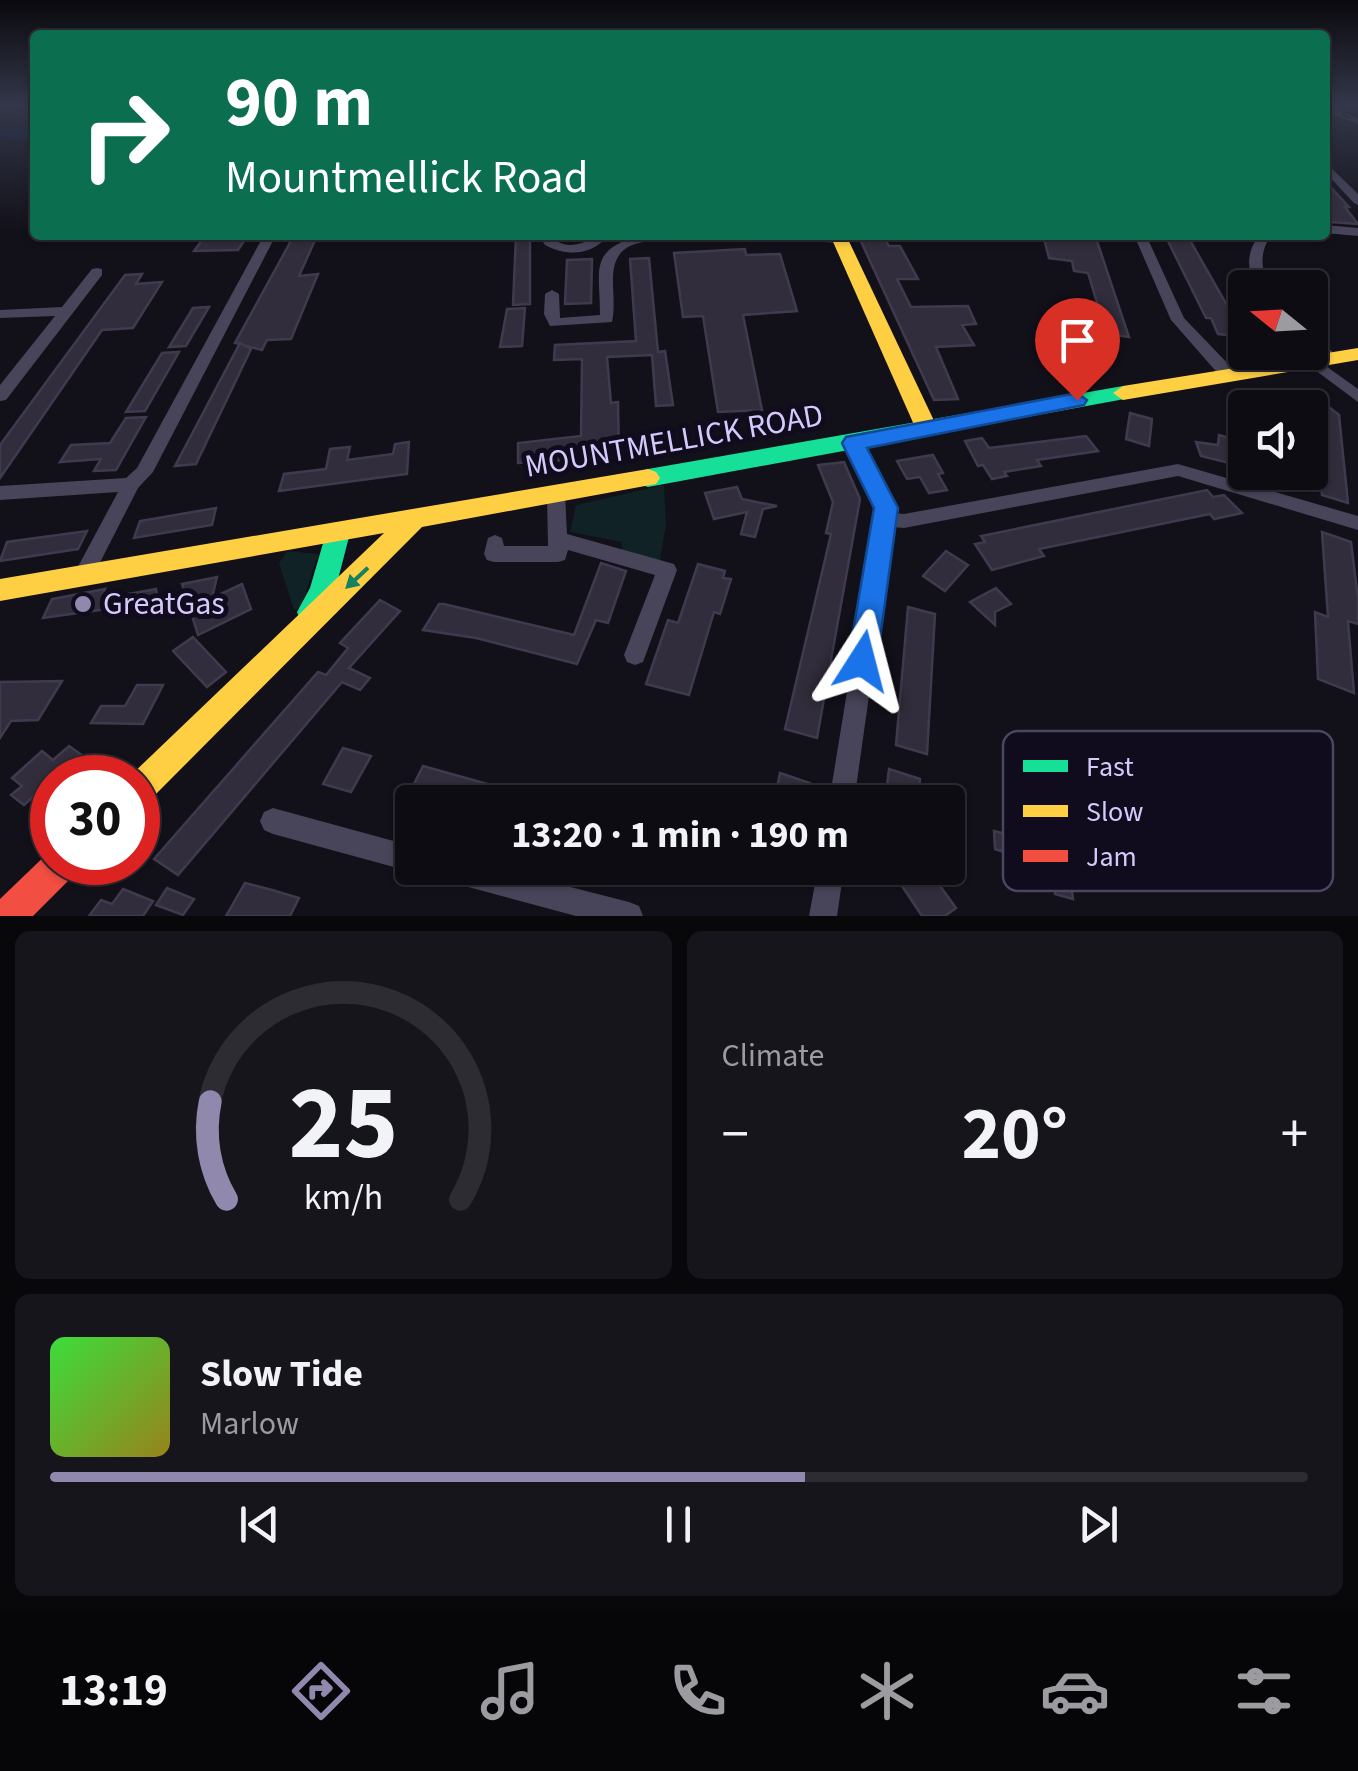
<!DOCTYPE html>
<meta charset="utf-8">
<style>
body{margin:0;font-family:"Source Sans 3",sans-serif;background:#17151c;color:#f1f3f6;height:100vh;display:flex;flex-direction:column;font-size:38px;white-space:nowrap}
*{box-sizing:border-box;margin:0}
p{font-size:32px;color:#9b9ba0}
.icon{flex:none;width:55px;height:55px;fill:none;stroke:currentColor;stroke-width:2;stroke-linecap:round;stroke-linejoin:round}
.map{position:relative;height:916px;overflow:hidden}
.side{display:flex;flex-direction:column;gap:15px;padding:15px;background:#08070a;flex:1}
.side>*{flex:none}
.guide{position:absolute;left:30px;top:30px;width:1300px;height:210px;border-radius:10px;box-shadow:0 2px 8px #0004,0 0 0 2px #2e2c33;background:#0b6e4f;color:#fff;overflow:hidden}
.needle{width:65px;rotate:288deg}
.tools{position:absolute;left:1228px;top:270px;display:grid;gap:20px}
.tools a{display:grid;place-items:center;width:100px;height:100px;border-radius:10px;background:#0e0c13;box-shadow:0 2px 8px #0004,0 0 0 2px #2e2c33;font-size:50px}
.speed{position:absolute;left:30px;top:755px;display:flex;gap:20px;font-size:50px;font-weight:700;text-align:center}
.speed>*{display:grid;place-content:center;width:130px;height:130px;border-radius:50%;background:#0e0c13;box-shadow:0 2px 8px #0004,0 0 0 2px #2e2c33;line-height:1}
.speed .limit{border:15px solid #d22;background:#fff;color:#111}
.pin{position:absolute;display:grid;place-items:center;width:85px;height:85px;color:#fff;margin:-102px -42px;border-radius:50% 50% 50% 0;rotate:-45deg;box-shadow:0 0 10px #0007}
.pin .icon{rotate:45deg}
.me{position:absolute;width:110px;margin:-55px;rotate:9deg;stroke-linejoin:round;filter:drop-shadow(0 0 8px #0008)}
.turn{display:flex;align-items:center;gap:35px;height:210px;padding:0 30px;font-size:45px}
.turn .icon{width:130px;height:130px;stroke-width:2.5}
.turn b{display:block;font-size:70px;line-height:85px}
.big{font-size:75px;font-weight:700;line-height:1.1}
.side .widget{flex:1;display:flex;flex-direction:column;justify-content:center;gap:15px;min-width:0;padding:0 35px;border-radius:15px;background:#17151c}
.side .dial{align-items:center;gap:0}
.dial svg{height:260px;overflow:visible;fill:none;stroke:#2e2c33;stroke-width:7;stroke-linecap:round;text-anchor:middle}
.dial text{fill:#f1f3f6;stroke:none}
.song{display:flex;align-items:center;gap:30px}
.cover{width:120px;height:120px;border-radius:15px;background:linear-gradient(135deg,hsl(120 70% 55%),hsl(50 70% 35%))}
.played{height:10px;border-radius:5px;background:linear-gradient(90deg,#9189ad 60%,#2e2c33 60%)}
.keys{display:flex;justify-content:space-around;direction:ltr}
.heat{display:flex;justify-content:space-between;align-items:center;font-size:55px;direction:ltr}
.side .tiles{flex:1;display:grid;gap:15px;grid-template-columns:1fr 1fr}
.widget:last-child{grid-column:span 2}
.trip{position:absolute;left:395px;top:785px;width:570px;height:100px;border-radius:10px;background:#0e0c13;box-shadow:0 2px 8px #0004,0 0 0 2px #2e2c33;font-weight:700;line-height:100px;text-align:center}
.tab-bar{display:flex;height:160px;justify-content:space-around;align-items:center;background:#060508;color:#9b9ba0}
.tab-bar .icon{width:70px;height:70px}
.tab-bar .on{color:#9189ad}
.tab-bar b{font-size:45px;color:#f1f3f6}
.map>svg:first-child{display:block}
.green{fill:#102225}
.lines{fill:none;stroke-linecap:round;stroke-linejoin:round}
.river{fill:#0b1536;fill-rule:evenodd}
.building{fill:#312d3c;stroke:#403a4e;stroke-width:2.5}
.street{fill:#48455a;fill-rule:evenodd}
.fast{fill:#16e098;fill-rule:evenodd}
.slow{fill:#ffcf43;fill-rule:evenodd}
.jam{fill:#f24e42;fill-rule:evenodd}
.rail-casing{stroke:#415164;stroke-width:5}
.rail{stroke:#110c1d;stroke-width:2.5;stroke-dasharray:9;stroke-linecap:butt}
.oneway{fill:#148161}
.route{fill:#1a73e8;stroke:#114b97;stroke-width:2.5}
.poi-dot{fill:#9189ad;stroke:#110c1d;stroke-width:4}
.labels{text-anchor:middle;dominant-baseline:central;stroke-width:10;stroke-linejoin:round;paint-order:stroke}
.street-label{font-size:32px;fill:#d6cafd;stroke:#110c1d}
.poi-label{font-size:32px;fill:#d6cafd;stroke:#110c1d;text-anchor:start}
.key{fill:#110c1d;stroke:#4c4560;stroke-width:2.5}
.key-label{font-size:28px;fill:#d6cafd}
</style>
<div class="map">
<svg width="1358" height="916" viewBox="0 0 1358 916">
<rect width="100%" height="100%" fill="#121019"/>
<g class="green">
<polygon points="664,485 666,524 659,566 621,555 622,542 570,532 576,505"/>
<polygon points="287,551 318,554 301,608 294,610 279,563"/>
</g>
<g class="lines">
<polygon class="river" points="0,126 35,128 35,140 0,138"/>
</g>
<g class="building">
<polygon points="1325,181 1349,207 1345,207 1358,224 1331,222 1325,214"/>
<polygon points="206,235 248,235 238,250 194,251"/>
<polygon points="516,235 530,235 530,304 513,305"/>
<polygon points="858,235 883,235 889,246 900,246 918,279 897,279 911,307 968,306 976,324 962,325 974,345 936,347 958,399 934,400"/>
<polygon points="1043,235 1095,235 1129,337 1114,335 1110,320 1102,319 1088,273 1074,271 1072,261 1049,258"/>
<polygon points="1165,235 1187,235 1245,337 1218,334 1211,318 1206,318"/>
<polygon points="316,238 299,276 318,274 291,339 267,340 262,350 235,343 292,239"/>
<polygon points="745,249 746,255 780,254 797,311 743,315 762,410 718,412 703,316 683,317 674,253"/>
<polygon points="649,258 658,352 665,351 673,405 656,406 652,355 607,357 611,403 618,402 619,457 518,463 518,443 581,436 582,359 554,360 555,345 636,341 630,259"/>
<polygon points="592,259 591,303 565,304 567,260"/>
<polygon points="142,274 136,284 162,282 133,328 102,330 0,478 0,445 125,275"/>
<polygon points="209,307 186,346 169,347 193,308"/>
<polygon points="525,308 522,346 500,347 507,309"/>
<polygon points="240,343 251,349 196,464 175,466"/>
<polygon points="179,352 145,411 126,412 162,353"/>
<polygon points="1311,393 1339,415 1348,503 1322,495 1310,408 1293,396"/>
<polygon points="1130,413 1152,419 1149,446 1126,439"/>
<polygon points="146,417 116,470 94,471 101,459 60,462 71,445 110,443 126,418"/>
<polygon points="1219,435 1245,443 1245,467 1201,456 1196,442 1218,445"/>
<polygon points="1086,436 1098,451 1037,460 1041,466 1004,472 1007,476 992,479 983,465 978,466 965,441 982,438 989,448"/>
<polygon points="409,442 407,474 279,491 284,474 326,469 330,449 350,447 347,460 393,454 395,444"/>
<polygon points="933,455 943,473 938,474 947,490 929,493 920,477 907,479 897,461"/>
<polygon points="844,462 860,499 817,738 785,729 831,534 826,533 833,502 818,465"/>
<polygon points="737,487 742,499 777,506 763,509 755,537 741,534 747,512 714,519 705,493"/>
<polygon points="1207,490 1213,497 1224,495 1242,513 1214,519 1210,514 1039,549 1044,556 992,570 975,544 985,542 981,536"/>
<polygon points="216,508 212,525 134,538 140,521"/>
<polygon points="87,531 78,549 0,561 7,542"/>
<polygon points="1322,532 1351,542 1358,599 1358,624 1348,621 1354,693 1318,679 1315,612 1328,617"/>
<polygon points="946,551 968,565 945,591 923,576"/>
<polygon points="601,563 626,571 608,623 596,620 577,664 476,638 423,630 439,604 444,604 574,635"/>
<polygon points="698,564 725,571 723,578 731,579 720,614 714,612 689,695 646,684 668,620 678,623"/>
<polygon points="217,577 212,598 242,584 251,609 198,635 182,584"/>
<polygon points="996,588 1011,604 995,612 995,625 970,602"/>
<polygon points="105,589 101,599 156,589 158,602 43,618 52,599"/>
<polygon points="380,600 400,611 349,668 370,678 360,690 342,682 178,875 154,859 318,672 326,675 348,648 340,643"/>
<polygon points="908,607 935,614 927,754 896,745"/>
<polygon points="193,637 226,672 207,687 173,651"/>
<polygon points="62,681 38,720 11,721 0,738 0,682"/>
<polygon points="137,685 163,685 143,724 91,723 101,706 125,706"/>
<polygon points="69,746 83,756 61,778 52,778 52,796 45,803 35,795 24,805 11,795 22,786 12,778 42,751 53,760"/>
<polygon points="343,748 371,756 351,792 323,784"/>
<polygon points="423,766 538,798 537,802 405,802"/>
<polygon points="889,769 920,779 918,802 885,802"/>
<polygon points="780,773 810,783 807,802 774,802"/>
<polygon points="994,831 1067,849 1073,899 1055,894 1053,869 995,849"/>
<polygon points="890,868 927,868 956,908 945,916 922,916"/>
<polygon points="245,883 272,890 299,898 290,916 226,916"/>
<polygon points="167,888 194,899 183,915 156,905"/>
<polygon points="123,889 153,901 143,916 89,916 101,900 112,904"/>
</g>
<g class="lines">
<g class="street">
<polygon points="1325,162 1358,194 1358,205 1354,203 1325,172"/>
<polygon points="1325,225 1358,228 1358,236 1325,233"/>
<polygon points="264,235 276,235 153,472 138,488 90,582 83,584 76,582 73,576 118,492 0,500 0,486 126,478 137,468"/>
<path d="M548 235H560L556 241C571 249 581 243 596 238L602 242C585 256 564 255 545 245L543 242Z"/>
<path d="M640 235H692L686 239C650 242 612 235 613 281 613 295 615 309 612 322L550 326 544 314 545 294 552 290 559 294 560 318 600 315C600 269 588 251 640 235Z"/>
<polygon points="769,235 836,235 846,239 840,243 775,239"/>
<polygon points="1134,235 1146,235 1184,318 1233,369 1235,373 1233,377 1221,377 1171,320"/>
<path d="M1259 235H1271C1259 253 1261 268 1269 288H1255C1247 268 1246 253 1259 235Z"/>
<polygon points="97,268 102,269 102,275 6,400 0,401 0,385 55,316 0,318 0,310 62,307 92,269"/>
<polygon points="1310,335 1337,355 1340,358 1337,361 1327,361 1310,348"/>
<polygon points="1312,356 1358,389 1358,402 1307,364 1304,361"/>
<polygon points="853,437 862,443 895,508 895,513 904,514 1178,464 1358,516 1358,530 1178,476 904,528 893,527 854,802 829,802 877,508 844,443"/>
<polygon points="556,487 562,489 565,494 567,534 667,562 674,564 677,570 643,662 635,665 627,662 624,655 655,575 568,550 565,560 558,562 494,562 487,560 484,554 488,538 495,535 502,538 504,546 548,546 547,494 550,489"/>
<polygon points="273,808 412,846 412,868 422,868 412,872 273,834 264,830 260,821 264,812"/>
<polygon points="433,868 496,868 629,902 639,906 643,916 576,916 446,881 437,877"/>
<polygon points="818,868 844,868 837,916 809,916"/>
</g>
<g class="fast">
<polygon points="1123,386 1133,393 1130,398 648,487 640,484 636,478 640,472 648,469"/>
<polygon points="338,523 347,526 350,533 335,591 320,620 310,624 300,620 297,612 310,588 326,533 329,526"/>
</g>
<g class="slow">
<polygon points="830,235 846,235 937,427 934,432 918,432 915,427"/>
<polygon points="1358,348 1358,360 1123,400 1113,393 1123,386"/>
<polygon points="648,469 656,472 660,478 656,484 422,527 149,801 138,806 138,778 128,778 384,533 0,601 0,579"/>
</g>
<polygon class="jam" points="52,849 52,862 80,862 75,874 33,916 0,916 0,899"/>
<g class="rail-casing">
<polyline id="rail" points="1325,109 1358,121"/>
</g>
<use href="#rail" class="rail"/>
</g>
<defs><path id="oneway-solid" d="M-6-.8H1V-3.2L6.5 0L1 3.2V.8H-6Z" transform="scale(2.5)"/></defs>
<use class="oneway" href="#oneway-solid" transform="translate(357 578) rotate(137)"/>
<linearGradient id="sky" x2="0" y2="1"><stop stop-color="#0a090e"/><stop offset="0.45" stop-color="#333749"/><stop offset="1" stop-color="#333749" stop-opacity="0"/></linearGradient>
<rect width="1358" height="234" fill="url(#sky)"/>
<polygon class="route" points="1077,393 1087,400 1084,405 867,448 898,508 877,661 872,670 862,674 852,670 848,661 874,508 842,443 846,437"/>
<circle class="poi-dot" cx="83" cy="604" r="10"/>
<g class="labels">
<g class="street-label">
<text transform="translate(674 441) rotate(-10)">MOUNTMELLICK ROAD</text>
</g>
<g class="poi-label">
<text x="103" y="604">GreatGas</text>
</g>
</g>
<rect x="1003" y="731" width="330" height="160" rx="15" class="key"/>
<rect x="1023" y="760" width="45" height="12" fill="#16e098"/>
<rect x="1023" y="805" width="45" height="12" fill="#ffcf43"/>
<rect x="1023" y="850" width="45" height="12" fill="#f24e42"/>
<g class="key-label">
<text x="1086" y="776">Fast</text>
<text x="1086" y="821">Slow</text>
<text x="1086" y="866">Jam</text>
</g>
</svg>
<div class="tools">
<a><svg class="needle" viewBox="-14 -14 28 28"><path d="M0-13l5 13h-10z" fill="#e53935"/><path d="M0 13l5-13h-10z" fill="#9b9ba0"/></svg></a>
<a><svg class="icon" aria-label="sound" viewBox="0 0 24 24"><path d="M4 9h4l5-4v14l-5-4H4zM17 9q2 3 0 6"/></svg></a>
</div>
<div class="speed"><div class="limit">30</div></div>
<div class="pin" style="left:1077px;top:400px;background:#d93025"><svg class="icon" aria-label="arrive" viewBox="0 0 24 24"><path d="M6 21V4h12l-3 4 3 4H6"/></svg></div>
<svg class="me" style="left:862px;top:661px" viewBox="-20 -20 40 40"><path d="M0-17L14 15 0 8-14 15z" fill="#1a73e8" stroke="#fff" stroke-width="4"/></svg>
<div class="trip">13:20 · 1 min · 190 m</div>
<div class="guide">
<div class="turn"><svg class="icon" aria-label="right" viewBox="0 0 24 24"><path d="M7 20v-9h11M14 6l5 5-5 5"/></svg><div><b>90 m</b>Mountmellick Road</div></div>
</div>
</div>
<section class="side">
<div class="tiles">
<div class="widget dial"><svg viewBox="0 0 100 80">
<path d="M14 69A42 42 0 1 1 86 69"/>
<path d="M14 69A42 42 0 0 1 9 39" stroke="#9189ad"/>
<text x="50" y="56" font-size="32" font-weight="700">25</text>
<text x="50" y="72" font-size="11">km/h</text>
</svg></div>
<div class="widget"><p>Climate</p>
<div class="heat"><a>−</a><b class="big">20°</b><a>+</a></div>
</div>
<div class="widget">
<div class="song"><i class="cover"></i><div><b>Slow Tide</b><p>Marlow</p></div></div>
<div class="played"></div>
<div class="keys"><svg class="icon" aria-label="previous" viewBox="0 0 24 24"><path d="M18 5L8 12l10 7zM5 5v14"/></svg><svg class="icon" aria-label="pause" viewBox="0 0 24 24"><path d="M8 5v14M16 5v14"/></svg><svg class="icon" aria-label="next" viewBox="0 0 24 24"><path d="M6 5l10 7-10 7zM19 5v14"/></svg></div>
</div>
</div>
</section>
<nav class="tab-bar">
<b>13:19</b>
<svg class="icon on" aria-label="directions" viewBox="0 0 24 24"><path d="M12 3l9 9-9 9-9-9zM9 14v-3h6M13 9l2 2-2 2"/></svg>
<svg class="icon" aria-label="music" viewBox="0 0 24 24"><path d="M9 18V5l10-2v13"/><circle cx="6" cy="18" r="3"/><circle cx="16" cy="16" r="3"/></svg>
<svg class="icon" aria-label="phone" viewBox="0 0 24 24"><path d="M5 4h4l2 5-3 2q2 4 5 5l2-3 5 2v4C11 20 4 13 5 4z"/></svg>
<svg class="icon" aria-label="climate" viewBox="0 0 24 24"><path d="M12 3v18M4 7l16 10M4 17L20 7"/></svg>
<svg class="icon" aria-label="car" viewBox="0 0 24 24"><path d="M5 17H2v-5l4-1 3-4h7l3 4 3 1v5h-3M9 17h6M6 11h13"/><circle cx="7" cy="17" r="2"/><circle cx="17" cy="17" r="2"/></svg>
<svg class="icon" aria-label="filters" viewBox="0 0 24 24"><path d="M4 7h16M4 17h16"/><circle cx="9" cy="7" r="2"/><circle cx="15" cy="17" r="2"/></svg>
</nav>
